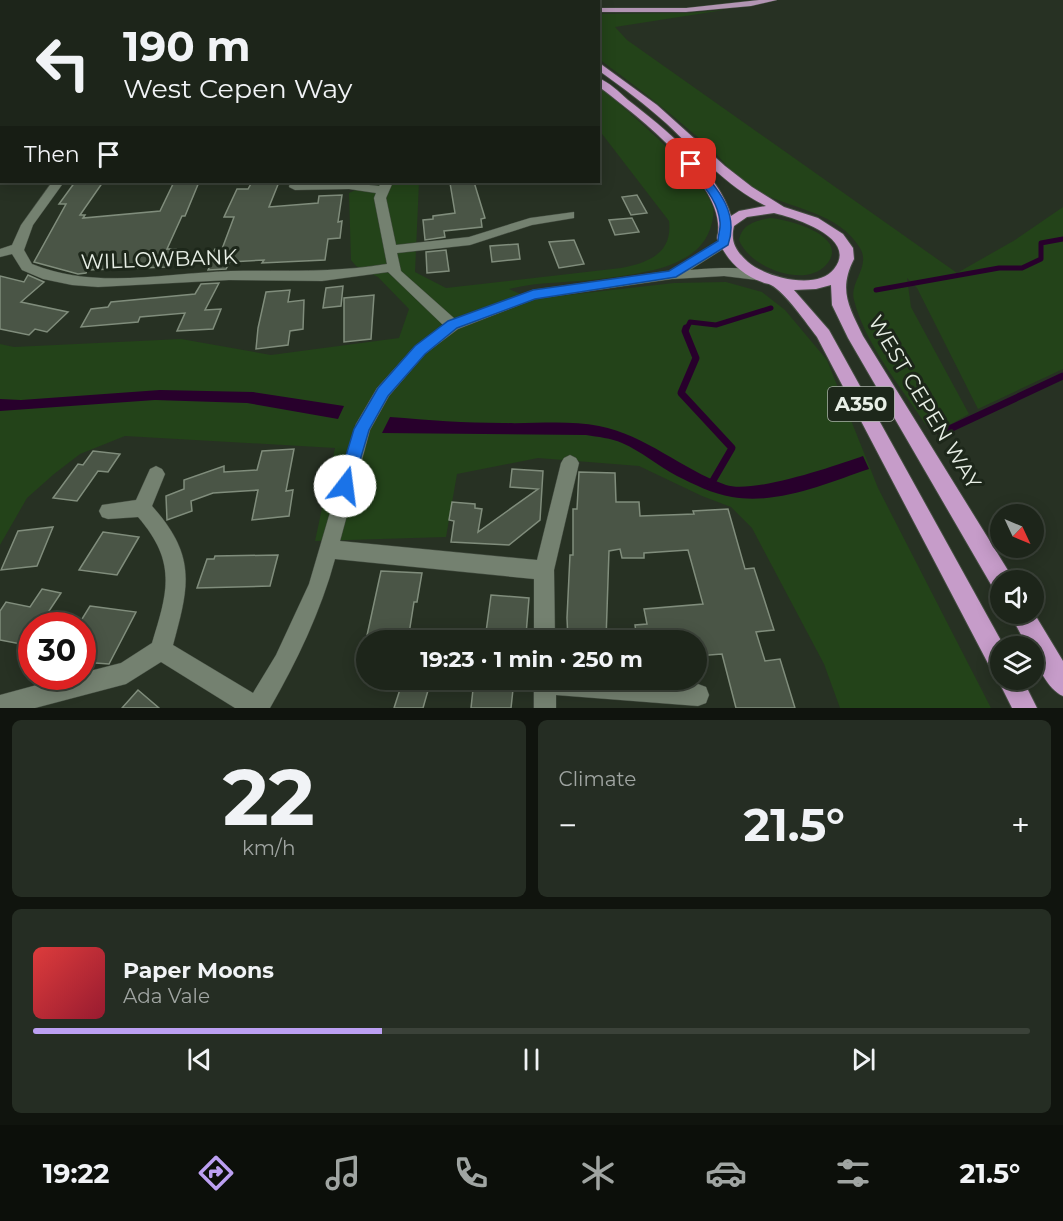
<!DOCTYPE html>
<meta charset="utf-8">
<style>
body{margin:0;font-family:Montserrat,sans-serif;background:#252d23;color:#f1f3f6;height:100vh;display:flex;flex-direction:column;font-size:22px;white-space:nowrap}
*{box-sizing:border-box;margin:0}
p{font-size:20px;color:#a0a5a2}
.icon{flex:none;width:33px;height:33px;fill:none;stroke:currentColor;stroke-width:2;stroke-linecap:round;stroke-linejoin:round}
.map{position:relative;height:708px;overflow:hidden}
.side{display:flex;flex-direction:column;gap:12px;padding:12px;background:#10140e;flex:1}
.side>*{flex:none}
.guide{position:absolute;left:0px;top:0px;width:600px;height:183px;box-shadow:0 3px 15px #0003,0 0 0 2px #3b4239;background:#1d251a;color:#f1f3f6;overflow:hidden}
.needle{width:39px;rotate:134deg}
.controls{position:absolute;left:990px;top:504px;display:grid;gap:12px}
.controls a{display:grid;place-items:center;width:54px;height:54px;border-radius:50%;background:#1d251a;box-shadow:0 3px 15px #0003,0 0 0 2px #3b4239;font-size:30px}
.speed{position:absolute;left:18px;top:612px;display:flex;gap:12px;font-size:30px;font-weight:700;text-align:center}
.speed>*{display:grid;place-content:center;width:78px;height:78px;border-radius:50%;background:#1d251a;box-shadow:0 3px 15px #0003,0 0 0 2px #3b4239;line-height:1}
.speed .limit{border:9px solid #d22;background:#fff;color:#111}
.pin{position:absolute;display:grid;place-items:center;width:51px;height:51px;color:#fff;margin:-26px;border-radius:12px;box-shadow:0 3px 9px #0006}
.me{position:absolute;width:66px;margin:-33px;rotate:15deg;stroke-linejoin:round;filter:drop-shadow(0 0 4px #0008)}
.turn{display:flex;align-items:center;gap:21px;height:126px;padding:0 24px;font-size:27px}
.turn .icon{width:78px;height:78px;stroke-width:2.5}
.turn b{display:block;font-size:42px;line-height:51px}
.then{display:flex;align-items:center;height:57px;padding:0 24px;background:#0003;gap:12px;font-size:22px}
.big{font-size:45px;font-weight:700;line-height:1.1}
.side .card{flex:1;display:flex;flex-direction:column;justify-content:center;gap:9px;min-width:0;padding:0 21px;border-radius:9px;background:#252d23}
.side .dial{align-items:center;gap:0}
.dial b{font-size:78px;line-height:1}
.song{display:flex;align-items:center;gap:18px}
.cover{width:72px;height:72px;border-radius:9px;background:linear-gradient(135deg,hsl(0 70% 55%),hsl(350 70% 35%))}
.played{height:6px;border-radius:3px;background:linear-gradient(90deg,#bca0f2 35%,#3b4239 35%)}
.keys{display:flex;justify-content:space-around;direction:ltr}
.heat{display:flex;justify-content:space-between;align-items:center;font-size:33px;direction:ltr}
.side .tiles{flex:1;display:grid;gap:12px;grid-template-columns:1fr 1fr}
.card:last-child{grid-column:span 2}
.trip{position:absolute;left:356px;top:630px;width:351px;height:60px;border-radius:30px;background:#1d251a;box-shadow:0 3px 15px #0003,0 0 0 2px #3b4239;font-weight:700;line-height:60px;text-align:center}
.menu{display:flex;height:96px;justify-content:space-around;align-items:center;background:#0c0f0a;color:#a0a5a2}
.menu .icon{width:42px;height:42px}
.menu .on{color:#bca0f2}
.menu b{font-size:27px;color:#f1f3f6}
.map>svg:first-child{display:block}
.green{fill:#234319}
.water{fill:#28002c}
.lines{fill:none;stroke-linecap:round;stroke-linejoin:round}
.stream-far1{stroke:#28002c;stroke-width:5}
.stream{stroke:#28002c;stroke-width:7}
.building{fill:#4a5546;stroke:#808d7c;stroke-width:1.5}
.minor-casing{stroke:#434c40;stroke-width:1}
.primary-casing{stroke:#434c40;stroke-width:1}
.trunk-casing{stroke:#434c40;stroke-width:2}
.minor{fill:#748170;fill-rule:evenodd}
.primary{fill:#b295b3;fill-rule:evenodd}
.trunk{fill:#c69cc9;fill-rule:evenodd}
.route{fill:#1a73e8;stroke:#114b97;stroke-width:1.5}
.labels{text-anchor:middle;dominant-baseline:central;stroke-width:6;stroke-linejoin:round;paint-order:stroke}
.shield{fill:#1d271a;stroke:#abb3a9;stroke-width:1.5}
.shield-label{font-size:20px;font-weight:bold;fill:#e8efe6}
.street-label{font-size:21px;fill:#e8efe6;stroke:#1d271a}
</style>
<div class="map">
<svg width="1063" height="708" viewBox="0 0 1063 708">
<rect width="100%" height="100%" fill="#273123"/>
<g class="green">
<path d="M724 10 615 27 627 40 957 273 1015 240 1063 207V369L978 409 917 288 907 278 911 307 969 414 951 424 926 425C902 389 864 342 854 300 849 282 871 267 860 248 836 208 782 209 747 185 733 177 724 161 712 150 676 117 638 88 599 59L598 14 686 13Z"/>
<path d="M599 86C628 112 703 173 713 208 714 214 713 220 711 226 700 267 643 273 608 278 576 283 540 281 509 289L532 299 674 283 726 282 762 292 785 310 827 360 878 488 991 708H840L824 664 752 528 731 507 702 496 639 466 538 458 457 474 446 537 315 541 335 448 125 436 80 454 54 474 27 498 0 545V344L14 347 181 339 271 355 399 338 409 309 378 277 356 266 351 260 349 193 373 182H419L415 272 446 288 621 268C647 263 673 254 669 221L599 130Z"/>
<path d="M770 218C787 219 852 236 826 265 804 289 749 267 739 240 742 224 755 221 770 218Z"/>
</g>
<g class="water">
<polygon points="160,390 253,392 344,406 338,419 247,403 155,400 0,411 0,399 21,400"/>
<path d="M390 417C428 420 465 423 503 423 534 424 569 420 599 426 646 435 681 469 726 485 753 494 835 466 863 456L869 469C827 483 778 505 732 497 713 494 693 484 677 476 658 466 641 451 622 443 611 438 598 437 586 435L382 433Z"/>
</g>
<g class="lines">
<g class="stream-far1">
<polyline points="876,290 999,268 1022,268 1041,259 1041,243 1063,239"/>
<polyline points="686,330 690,322 716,325 771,308"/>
</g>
<g class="stream">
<polyline points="686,328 685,331 696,358 681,393 732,448 711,484"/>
<polyline points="941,433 1063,376"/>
</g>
</g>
<g class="building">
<polygon points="75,182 103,182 80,215 85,215 83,218 160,211 174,182 199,182 185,216 182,216 167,249 176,249 166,267 87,270 86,273 78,274 34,262 66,204 59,204"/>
<polygon points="252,182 279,182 269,207 318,203 319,196 342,195 338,222 342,221 340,238 328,239 325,260 262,263 264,260 230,262 226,269 208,270 210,266 206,266 215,249 222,249 234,217 224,217 237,189 248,189"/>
<polygon points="474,182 485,218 481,219 482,227 444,231 445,237 425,240 423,220 433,219 433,216 455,213 450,183"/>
<polygon points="637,195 647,213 631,215 622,197"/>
<polygon points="632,218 639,232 615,235 609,220"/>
<polygon points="574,240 584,264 559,268 549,242"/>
<polygon points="518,244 520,259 492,262 490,246"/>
<polygon points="446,250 449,271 427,273 426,252"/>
<polygon points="28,275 44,282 21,302 68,312 47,332 35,329 29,335 0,329 0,276 24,282"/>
<polygon points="219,283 205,310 221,309 213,329 177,331 185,313 140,317 138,322 81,327 91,309 108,307 111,302 195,294 201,284"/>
<polygon points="343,286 341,306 323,308 326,288"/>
<polygon points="290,290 288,302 304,300 303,329 290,331 288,345 256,349 258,328 266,292"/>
<polygon points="374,295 371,339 344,342 344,298"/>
<polygon points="294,449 286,491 293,490 289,516 252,520 258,490 213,493 191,501 192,511 167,520 166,496 184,489 184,480 224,466 224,472 257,470 262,451"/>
<polygon points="93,451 120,454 108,472 98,471 77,501 53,498 78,464 83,465"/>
<polygon points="512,469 543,471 540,520 509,545 451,542 454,521 449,520 452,502 475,504 475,508 482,509 478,532 538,489 510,487"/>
<polygon points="579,472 615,473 616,502 639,502 640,516 694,514 693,511 728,509 745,569 754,568 774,630 756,632 765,661 780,659 795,708 736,708 722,654 696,656 696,640 637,640 635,625 647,624 644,609 703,604 688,550 644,553 644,558 622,558 620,549 609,551 606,640 568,640 567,618 570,555 573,555 573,509 577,509"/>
<polygon points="53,527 37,566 1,570 18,531"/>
<polygon points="103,532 139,537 117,575 79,570"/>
<polygon points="278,555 270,586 197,588 207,559 214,559 215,556"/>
<polygon points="381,571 422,573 417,602 414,602 408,640 366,640"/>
<polygon points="42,589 61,593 39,626 32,626 32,636 26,645 0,640 0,611 6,602 30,607"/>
<polygon points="491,595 529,598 526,635 486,632"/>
<polygon points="90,606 136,612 109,664 82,662 82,619"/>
<polygon points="403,680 431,680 423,708 394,708"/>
<polygon points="474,680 514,680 511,708 471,708"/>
<polygon points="138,690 159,708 122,708"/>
</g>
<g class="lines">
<g class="minor-casing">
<g id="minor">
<polygon points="20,0 37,0 18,2"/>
<rect x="166" y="0" width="8" height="2"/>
<polygon points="435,0 444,0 445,2 436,2"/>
<rect x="0" y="14" width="2" height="4"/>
<polygon points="0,36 2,36 0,43"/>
<path d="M52 182H64L33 225 24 250 32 264C95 290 165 273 231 271 285 270 332 273 387 264L374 198 376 193 349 189 295 190 289 187 290 182 349 183 379 186 383 182H393L386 198 396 245 469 237 530 218 574 212V218L532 225 470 245 397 253 401 271 455 319 533 290 669 271 724 239 728 240 730 243 728 246 690 270C706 269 752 264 764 276L757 280 724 276 672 279 535 299 458 329 425 354 389 396 370 430 340 541 537 560 561 463 564 458 570 455 576 458 579 463 554 570 555 640H534V579L335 559C321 611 297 661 270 708H235L161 662 126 684 35 708H0V695L70 676H82V673L121 663 152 643C168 591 177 562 138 517L108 519 102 517 99 511 102 505 136 500 150 469 156 466 162 469 165 474 152 506C197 556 189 586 173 645L253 693 276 655 309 584 356 424 377 388 415 346 443 325 388 272 322 281 229 280 98 287 72 285 43 279 22 270 12 254 0 257V249L12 245 21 225Z"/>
<polygon points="534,680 642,680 698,684 706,687 709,695 706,703 698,706 556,695 556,708 534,708"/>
</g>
</g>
<g class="primary-casing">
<g id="primary">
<polygon points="759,0 777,0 751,6 686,12 598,12 598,8 686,8"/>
<rect x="0" y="101" width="2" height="6"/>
</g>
</g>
<g class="trunk-casing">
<g id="trunk">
<polygon points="466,0 476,0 465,2"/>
<polygon points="539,0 549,0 550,2 540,2"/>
<path d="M598 62 657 105 725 166 752 187 784 207 818 218 843 234 853 248 854 259C838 290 849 307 863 336L1009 572 1012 580H1000V591L993 588 848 338 832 305 831 285 816 289 794 290 829 330 1004 646H1000V680H1023L1037 708H1012L998 680 1000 675 992 671 817 337C807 324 785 292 771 285 768 283 765 284 762 282 740 274 726 259 717 238 731 187 635 114 598 86V78C609 82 619 92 628 100 663 127 719 172 731 216L739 211 766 206C727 187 699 154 667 124 646 105 622 87 598 70ZM774 213C795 218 859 238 834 269 817 291 765 277 748 262 736 251 730 242 734 226L747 217Z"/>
<path d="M1034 613 1063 661V696C1048 690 1034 663 1034 646H1027L1010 614Z"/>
</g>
</g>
<use href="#minor" class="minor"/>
<use href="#primary" class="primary"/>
<use href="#trunk" class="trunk"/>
</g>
<path class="route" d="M688 162H695C715 186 740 211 728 245L676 277 535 299 457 328 425 354 388 396 369 430 351 491 345 493 339 491 337 486 354 429 378 388 415 346 448 321 533 290 669 271 718 241C718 234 721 229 720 222 718 198 700 183 686 164Z"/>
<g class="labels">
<rect class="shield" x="828" y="387" width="66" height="34" rx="4.5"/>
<g class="shield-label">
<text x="861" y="404">A350</text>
</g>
<g class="street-label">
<text transform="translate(159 259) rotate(-2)">WILLOWBANK</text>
<text transform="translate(925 402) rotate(59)">WEST CEPEN WAY</text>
</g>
</g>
</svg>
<div class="controls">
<a><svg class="needle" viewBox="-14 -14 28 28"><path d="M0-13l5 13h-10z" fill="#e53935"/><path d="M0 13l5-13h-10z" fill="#a0a5a2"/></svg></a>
<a><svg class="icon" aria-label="sound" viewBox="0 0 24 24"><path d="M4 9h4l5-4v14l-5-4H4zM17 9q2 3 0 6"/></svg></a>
<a><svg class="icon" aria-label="layers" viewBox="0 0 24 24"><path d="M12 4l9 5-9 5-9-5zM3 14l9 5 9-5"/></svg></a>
</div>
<div class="speed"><div class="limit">30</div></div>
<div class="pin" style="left:691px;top:164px;background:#d93025"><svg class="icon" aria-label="arrive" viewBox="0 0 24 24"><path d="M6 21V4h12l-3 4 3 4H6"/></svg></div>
<svg class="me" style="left:345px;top:486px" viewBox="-20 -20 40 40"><circle r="19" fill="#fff"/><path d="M0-13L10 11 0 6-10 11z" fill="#1a73e8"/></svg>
<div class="trip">19:23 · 1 min · 250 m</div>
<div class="guide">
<div class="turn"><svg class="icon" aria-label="left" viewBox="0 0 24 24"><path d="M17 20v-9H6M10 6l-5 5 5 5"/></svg><div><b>190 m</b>West Cepen Way</div></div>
<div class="then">Then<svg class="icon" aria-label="arrive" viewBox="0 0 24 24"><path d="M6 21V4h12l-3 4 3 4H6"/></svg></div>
</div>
</div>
<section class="side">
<div class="tiles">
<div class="card dial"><b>22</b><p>km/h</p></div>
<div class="card"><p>Climate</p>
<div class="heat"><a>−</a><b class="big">21.5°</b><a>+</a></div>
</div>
<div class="card">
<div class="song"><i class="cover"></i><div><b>Paper Moons</b><p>Ada Vale</p></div></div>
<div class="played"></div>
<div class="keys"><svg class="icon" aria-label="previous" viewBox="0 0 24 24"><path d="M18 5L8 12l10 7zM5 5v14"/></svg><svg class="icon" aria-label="pause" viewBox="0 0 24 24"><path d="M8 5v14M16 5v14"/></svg><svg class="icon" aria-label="next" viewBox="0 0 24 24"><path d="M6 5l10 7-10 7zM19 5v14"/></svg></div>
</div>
</div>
</section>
<nav class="menu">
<b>19:22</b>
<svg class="icon on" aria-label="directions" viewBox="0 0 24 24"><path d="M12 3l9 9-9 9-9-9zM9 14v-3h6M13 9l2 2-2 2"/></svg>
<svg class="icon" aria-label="music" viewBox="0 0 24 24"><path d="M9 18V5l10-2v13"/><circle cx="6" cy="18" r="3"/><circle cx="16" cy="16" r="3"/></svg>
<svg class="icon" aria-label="phone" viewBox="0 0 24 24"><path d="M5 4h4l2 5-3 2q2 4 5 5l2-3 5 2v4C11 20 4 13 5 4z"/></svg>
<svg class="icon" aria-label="climate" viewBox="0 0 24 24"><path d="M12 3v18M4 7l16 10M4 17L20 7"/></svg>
<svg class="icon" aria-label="car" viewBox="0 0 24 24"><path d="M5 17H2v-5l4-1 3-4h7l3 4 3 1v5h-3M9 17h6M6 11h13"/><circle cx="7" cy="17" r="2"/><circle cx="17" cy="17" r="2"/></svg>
<svg class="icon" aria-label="filters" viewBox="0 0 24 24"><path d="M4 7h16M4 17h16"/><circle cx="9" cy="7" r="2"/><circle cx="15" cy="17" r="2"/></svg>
<b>21.5°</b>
</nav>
